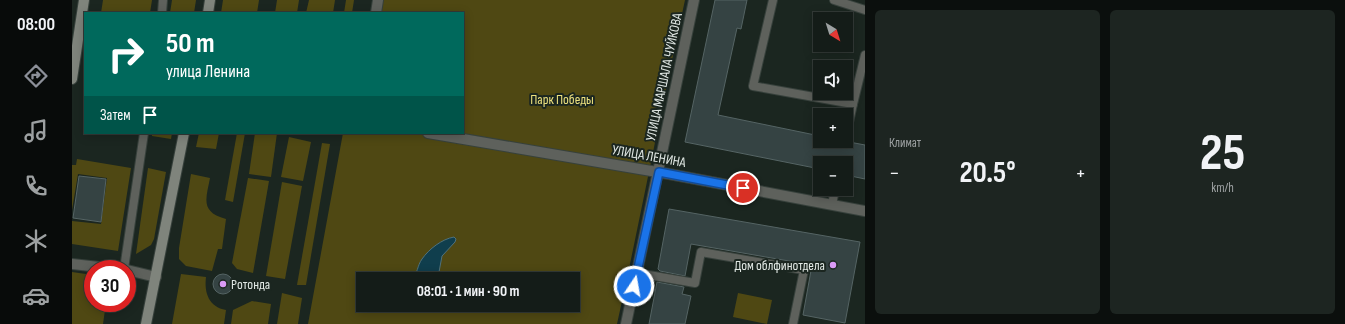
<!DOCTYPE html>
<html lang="ru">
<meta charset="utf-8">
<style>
body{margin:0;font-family:"Sofia Sans Condensed",sans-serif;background:#1d2521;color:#f1f3f6;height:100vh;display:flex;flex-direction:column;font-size:15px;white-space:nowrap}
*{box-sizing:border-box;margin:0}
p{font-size:13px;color:#9da1a2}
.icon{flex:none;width:22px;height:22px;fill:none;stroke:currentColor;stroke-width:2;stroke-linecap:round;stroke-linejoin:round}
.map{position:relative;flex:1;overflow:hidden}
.sheet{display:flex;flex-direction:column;gap:10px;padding:10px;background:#0b0f0d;width:480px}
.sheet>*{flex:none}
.hud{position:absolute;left:12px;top:12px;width:380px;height:122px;border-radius:0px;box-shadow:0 2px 10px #0003,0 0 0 1px #333a37;background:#00695c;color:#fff;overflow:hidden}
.needle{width:26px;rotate:142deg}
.fabs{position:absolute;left:741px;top:12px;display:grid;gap:8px}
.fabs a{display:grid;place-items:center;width:40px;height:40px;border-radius:0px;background:#141c18;box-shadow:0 2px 10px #0003,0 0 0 1px #333a37;font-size:20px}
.speed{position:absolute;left:12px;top:260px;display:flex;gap:8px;font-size:20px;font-weight:700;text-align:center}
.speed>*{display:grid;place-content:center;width:52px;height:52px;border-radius:50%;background:#141c18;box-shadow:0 2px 10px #0003,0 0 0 1px #333a37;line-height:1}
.speed .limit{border:6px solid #d22;background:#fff;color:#111}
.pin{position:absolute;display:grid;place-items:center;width:34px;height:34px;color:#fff;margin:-17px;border:2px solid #fff;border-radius:50%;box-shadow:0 1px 4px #0007}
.me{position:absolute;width:44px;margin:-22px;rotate:12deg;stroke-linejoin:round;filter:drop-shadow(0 0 3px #0008)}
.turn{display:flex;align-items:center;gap:14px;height:84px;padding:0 16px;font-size:18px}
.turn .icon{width:52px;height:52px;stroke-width:2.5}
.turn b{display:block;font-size:28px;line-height:34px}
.then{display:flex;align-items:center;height:38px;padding:0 16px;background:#0003;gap:8px;font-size:15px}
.big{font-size:30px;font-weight:700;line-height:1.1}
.sheet .card{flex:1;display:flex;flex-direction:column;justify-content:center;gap:6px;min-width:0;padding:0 14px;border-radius:6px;background:#1d2521}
.sheet .dial{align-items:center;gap:0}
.dial b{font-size:52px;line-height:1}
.heat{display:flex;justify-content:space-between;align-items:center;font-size:22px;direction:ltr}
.sheet .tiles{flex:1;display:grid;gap:10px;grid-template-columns:repeat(2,1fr)}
.trip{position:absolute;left:284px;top:272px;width:224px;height:40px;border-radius:0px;background:#141c18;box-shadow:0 2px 10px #0003,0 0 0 1px #333a37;font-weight:700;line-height:40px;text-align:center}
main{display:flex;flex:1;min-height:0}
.dock{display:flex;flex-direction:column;width:72px;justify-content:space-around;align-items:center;background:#080b0a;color:#9da1a2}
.dock .icon{width:28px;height:28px}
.dock .on{color:#8c9099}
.dock b{font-size:18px;color:#f1f3f6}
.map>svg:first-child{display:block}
.green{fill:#4f4813;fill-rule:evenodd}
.water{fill:#103e4d;stroke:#4f717b}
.building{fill:#354343;stroke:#556464}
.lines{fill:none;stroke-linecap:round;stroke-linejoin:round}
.service-casing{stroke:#37413c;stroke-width:10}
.minor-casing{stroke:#37413c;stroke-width:12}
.secondary-casing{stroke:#37413c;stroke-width:12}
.service{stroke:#5e615c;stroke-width:8}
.minor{stroke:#5e615c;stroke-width:10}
.secondary{stroke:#7f847c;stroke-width:10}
.route-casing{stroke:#114b97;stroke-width:10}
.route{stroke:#1a73e8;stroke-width:7}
.poi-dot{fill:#da9af6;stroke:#1b2620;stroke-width:1.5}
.labels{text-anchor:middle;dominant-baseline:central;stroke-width:4;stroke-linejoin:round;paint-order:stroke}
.street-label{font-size:14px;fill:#e2e9e5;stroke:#1b2620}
.park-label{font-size:14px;fill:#ece07e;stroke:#1b2620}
.poi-label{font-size:14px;fill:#e2e9e5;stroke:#1b2620;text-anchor:end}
</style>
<main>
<nav class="dock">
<b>08:00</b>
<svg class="icon on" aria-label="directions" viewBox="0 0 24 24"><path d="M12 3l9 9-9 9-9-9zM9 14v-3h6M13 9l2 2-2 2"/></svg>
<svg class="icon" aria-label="music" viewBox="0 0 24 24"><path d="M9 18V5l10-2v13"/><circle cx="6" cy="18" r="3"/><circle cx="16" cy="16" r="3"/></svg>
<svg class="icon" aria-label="phone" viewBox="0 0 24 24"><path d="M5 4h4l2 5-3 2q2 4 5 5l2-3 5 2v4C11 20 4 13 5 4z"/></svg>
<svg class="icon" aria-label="climate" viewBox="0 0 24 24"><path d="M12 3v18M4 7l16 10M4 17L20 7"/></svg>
<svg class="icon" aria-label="car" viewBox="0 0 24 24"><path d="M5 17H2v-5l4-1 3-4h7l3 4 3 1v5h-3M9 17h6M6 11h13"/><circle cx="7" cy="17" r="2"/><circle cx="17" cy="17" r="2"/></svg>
</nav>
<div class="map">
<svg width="793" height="324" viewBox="0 0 793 324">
<rect width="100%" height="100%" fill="#1b2620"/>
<g class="green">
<polygon points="31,0 80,0 78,13 29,13"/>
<polygon points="100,0 124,0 122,13 98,13"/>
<polygon points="151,0 187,0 185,13 149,13"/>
<polygon points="205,0 227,0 225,13 203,13"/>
<polygon points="237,0 263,0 261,13 234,13"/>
<polygon points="274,0 282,0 280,13 272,13"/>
<path d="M306 0H613C589 108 569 216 545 324H236L271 133H391V13H304ZM291 279H501V305H291Z"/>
<polygon points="80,133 100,133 99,139 80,136"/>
<polygon points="127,133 147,133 144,149 124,147"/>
<polygon points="165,133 173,133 161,202 153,200"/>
<polygon points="183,133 205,133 199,177 177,174"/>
<polygon points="217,137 239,142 231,181 209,177"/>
<polygon points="250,143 258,144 234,285 225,285"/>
<polygon points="5,159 59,168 46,251 0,244 0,221 29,224 35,178 6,174 0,210 0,165 4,165"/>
<polygon points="76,168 94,172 82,239 79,245 64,254"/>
<path d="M119 174 138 178C134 199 128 212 154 219L150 249H146L140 271 114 266 107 259V248Z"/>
<polygon points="176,178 197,181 181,273 165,269 160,263"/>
<polygon points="210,182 230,186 213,279 194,276"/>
<polygon points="0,272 21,275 21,303 34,303 31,324 0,324"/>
<path d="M109 274 134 277C132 293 137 307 154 310L152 324H100Z"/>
<polygon points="210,293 230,298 226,324 205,324"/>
<polygon points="666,293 700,300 695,324 661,317"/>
<polygon points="180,301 199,304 196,324 159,324 161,310"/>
</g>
<path class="water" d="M382 237 384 239 383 242 370 256 367 272 363 279H340C346 273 345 266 350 259 357 249 370 239 382 237Z"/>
<g class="building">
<polygon points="643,0 675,0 669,29 665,28 646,115 748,136 748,141 772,141 793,145 793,179 774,175 774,163 748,163 748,169 613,142"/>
<polygon points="7,176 34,179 29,222 1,218"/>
<polygon points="597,209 788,242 773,323 731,315 740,265 619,244 613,276 588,271 586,269"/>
<circle cx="151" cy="284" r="10"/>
<polygon points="585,282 612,287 610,294 619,296 613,324 577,324"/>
</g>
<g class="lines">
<g class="service-casing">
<g id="service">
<polyline points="701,0 681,86 781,104 793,55"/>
<polyline points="762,0 793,10"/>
<polyline points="90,13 91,0"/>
<polyline points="774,136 781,104"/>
<polyline points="760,205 763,189"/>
<polyline points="52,269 72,133"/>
<polyline points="565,273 623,283 629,252 732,270 721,324"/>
</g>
</g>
<g class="minor-casing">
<g id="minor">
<polyline points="304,13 306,0"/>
<polyline points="356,133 597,174 793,211"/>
<polyline points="0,264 45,269"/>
<polyline points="55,270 84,277"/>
<polyline points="554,324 622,0"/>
</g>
</g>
<g class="secondary-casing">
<g id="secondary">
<polyline points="136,13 138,0"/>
<polyline points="0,79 12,0"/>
<polyline points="74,324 112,133"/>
</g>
</g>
<use href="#service" class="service"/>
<use href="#minor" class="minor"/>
<use href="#secondary" class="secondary"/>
</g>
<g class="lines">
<g class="route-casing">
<polyline id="route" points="562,286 587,172 671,188"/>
</g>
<use href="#route" class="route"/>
</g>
<g class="poi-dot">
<circle cx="761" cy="265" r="4"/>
<circle cx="151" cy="284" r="4"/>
</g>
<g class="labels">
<g class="street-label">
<text transform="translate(592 77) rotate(-78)">УЛИЦА МАРШАЛА ЧУЙКОВА</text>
<text transform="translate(577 156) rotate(10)">УЛИЦА ЛЕНИНА</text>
</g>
<g class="park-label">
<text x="490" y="99">Парк Победы</text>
</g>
<g class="poi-label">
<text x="753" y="265">Дом облфинотдела</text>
<text x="159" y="284" text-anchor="start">Ротонда</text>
</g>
</g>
</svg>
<div class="fabs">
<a><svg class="needle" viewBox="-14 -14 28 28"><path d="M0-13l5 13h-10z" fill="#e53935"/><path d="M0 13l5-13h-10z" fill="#9da1a2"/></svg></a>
<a><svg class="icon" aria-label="sound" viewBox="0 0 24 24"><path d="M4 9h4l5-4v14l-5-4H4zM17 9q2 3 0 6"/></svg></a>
<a>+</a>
<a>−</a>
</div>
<div class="speed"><div class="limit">30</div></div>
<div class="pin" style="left:671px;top:188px;background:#d93025"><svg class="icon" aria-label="arrive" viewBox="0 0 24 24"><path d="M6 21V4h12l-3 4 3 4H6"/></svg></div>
<svg class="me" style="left:562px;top:286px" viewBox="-20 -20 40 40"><circle r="17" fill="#1a73e8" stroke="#fff" stroke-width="3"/><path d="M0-11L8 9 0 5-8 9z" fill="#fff"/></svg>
<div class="trip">08:01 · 1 мин · 90 m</div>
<div class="hud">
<div class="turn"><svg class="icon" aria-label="right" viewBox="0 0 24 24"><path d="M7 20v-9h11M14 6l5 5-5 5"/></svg><div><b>50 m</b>улица Ленина</div></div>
<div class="then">Затем<svg class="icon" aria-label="arrive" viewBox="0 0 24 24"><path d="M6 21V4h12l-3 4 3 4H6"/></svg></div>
</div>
</div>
<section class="sheet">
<div class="tiles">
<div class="card"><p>Климат</p>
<div class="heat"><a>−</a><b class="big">20.5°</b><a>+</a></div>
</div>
<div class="card dial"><b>25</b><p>km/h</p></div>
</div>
</section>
</main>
